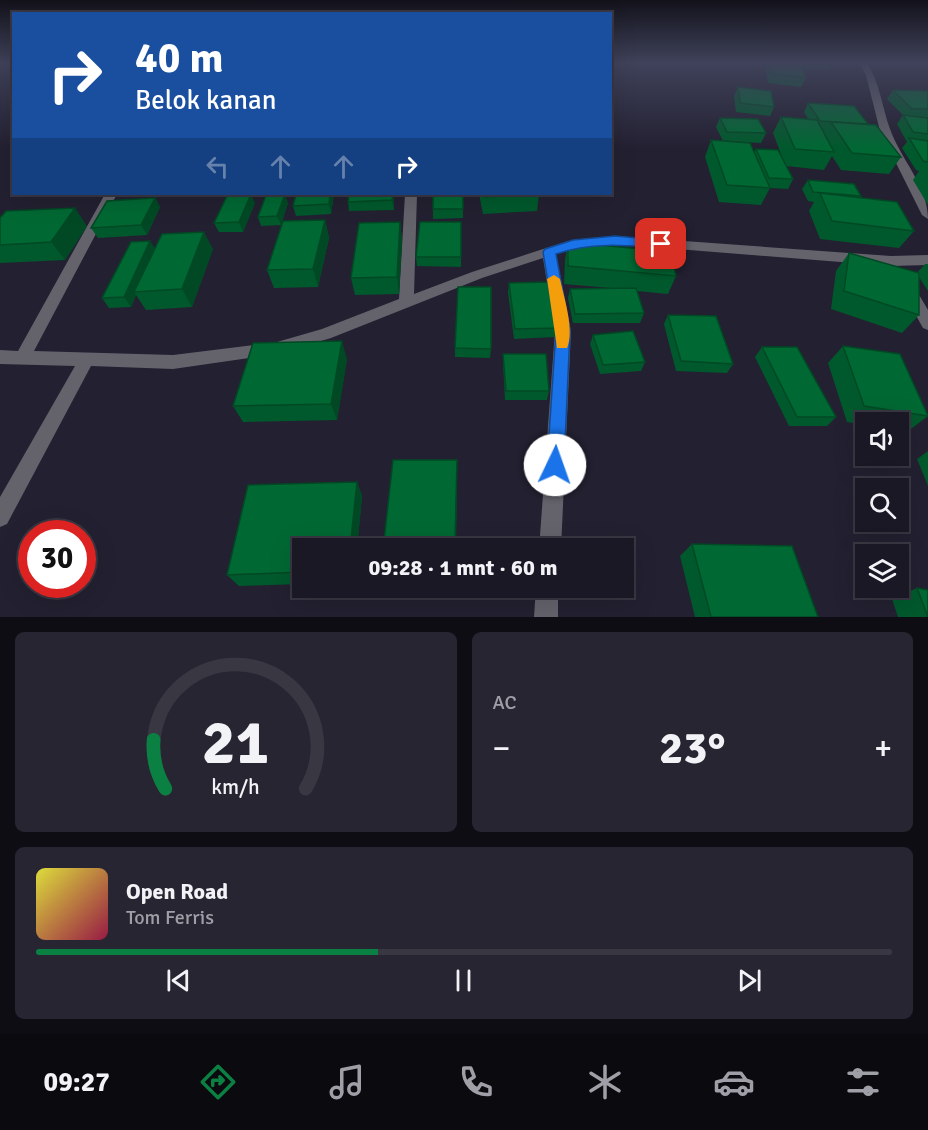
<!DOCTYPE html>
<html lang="id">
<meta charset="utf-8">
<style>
body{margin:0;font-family:Signika,sans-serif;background:#272532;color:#f1f3f6;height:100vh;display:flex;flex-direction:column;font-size:22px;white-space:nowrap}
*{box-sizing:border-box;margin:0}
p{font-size:20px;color:#9fa0a7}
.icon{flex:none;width:33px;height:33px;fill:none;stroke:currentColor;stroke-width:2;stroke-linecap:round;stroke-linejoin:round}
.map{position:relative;height:617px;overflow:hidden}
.drawer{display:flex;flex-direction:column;gap:15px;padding:15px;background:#0e0d14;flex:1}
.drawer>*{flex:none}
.top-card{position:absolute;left:12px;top:12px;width:600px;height:183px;border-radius:0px;box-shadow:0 6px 24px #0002,0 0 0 2px #383742;background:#1a4fa0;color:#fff;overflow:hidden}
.tools{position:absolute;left:855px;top:412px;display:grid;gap:12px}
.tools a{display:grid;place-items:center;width:54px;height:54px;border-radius:0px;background:#1a1825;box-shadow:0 6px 24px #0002,0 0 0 2px #383742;font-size:30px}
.speed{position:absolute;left:18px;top:520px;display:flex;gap:12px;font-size:30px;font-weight:700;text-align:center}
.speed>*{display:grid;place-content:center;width:78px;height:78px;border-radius:50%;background:#1a1825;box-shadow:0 6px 24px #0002,0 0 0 2px #383742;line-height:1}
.speed .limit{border:9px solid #d22;background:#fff;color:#111}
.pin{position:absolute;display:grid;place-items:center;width:51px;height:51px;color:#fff;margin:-26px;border-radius:12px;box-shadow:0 3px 9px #0006}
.me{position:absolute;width:66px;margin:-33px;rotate:3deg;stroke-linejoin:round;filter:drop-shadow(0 0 4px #0008)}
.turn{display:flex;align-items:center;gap:21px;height:126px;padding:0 24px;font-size:27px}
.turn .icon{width:78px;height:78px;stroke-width:2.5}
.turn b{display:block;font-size:42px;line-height:51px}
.lanes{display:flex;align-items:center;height:57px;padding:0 24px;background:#0003;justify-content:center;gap:30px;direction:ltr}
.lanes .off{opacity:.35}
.big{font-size:45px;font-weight:700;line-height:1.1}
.drawer .tile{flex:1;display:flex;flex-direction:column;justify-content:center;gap:9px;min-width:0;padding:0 21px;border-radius:9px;background:#272532}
.drawer .dial{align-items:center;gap:0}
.dial svg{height:156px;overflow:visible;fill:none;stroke:#383742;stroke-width:7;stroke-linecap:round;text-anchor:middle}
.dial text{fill:#f1f3f6;stroke:none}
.song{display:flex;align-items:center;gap:18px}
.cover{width:72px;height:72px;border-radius:9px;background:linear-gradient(135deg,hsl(60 70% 55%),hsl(340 70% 35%))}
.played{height:6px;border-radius:3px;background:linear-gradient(90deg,#0b8043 40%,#383742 40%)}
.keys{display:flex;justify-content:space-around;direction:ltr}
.heat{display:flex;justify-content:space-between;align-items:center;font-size:33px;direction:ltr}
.drawer .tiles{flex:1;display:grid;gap:15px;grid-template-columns:1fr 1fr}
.tile:last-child{grid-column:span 2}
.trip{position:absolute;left:292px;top:538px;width:342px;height:60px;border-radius:0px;background:#1a1825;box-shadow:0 6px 24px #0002,0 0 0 2px #383742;font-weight:700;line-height:60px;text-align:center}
.tab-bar{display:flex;height:96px;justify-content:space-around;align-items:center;background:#0a0a0f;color:#9fa0a7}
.tab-bar .icon{width:42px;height:42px}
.tab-bar .current{color:#0b8043}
.tab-bar b{font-size:27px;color:#f1f3f6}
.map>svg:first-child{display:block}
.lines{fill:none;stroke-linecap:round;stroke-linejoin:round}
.minor{fill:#64636c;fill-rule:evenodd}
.wall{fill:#00592c}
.shaded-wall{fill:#004924}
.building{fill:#006833;stroke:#004924;stroke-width:1.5}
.route{fill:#1a73e8;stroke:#114b97;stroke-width:1.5}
.slow{fill:#f59e0b}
</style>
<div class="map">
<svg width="928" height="617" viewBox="0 0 928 617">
<rect width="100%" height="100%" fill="#232031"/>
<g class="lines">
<g class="minor">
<path d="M859 63H867C880 83 882 107 890 129 901 160 928 186 928 219L922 215 880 131 866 75Z"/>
<polygon points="105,194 117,194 34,351 173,355 277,342 322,329 399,299 405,194 417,194 414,294 472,272 568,241 615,236 891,256 928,255 928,265 891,266 615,244 574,248 556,254 571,331 561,549 539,549 555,331 543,258 482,278 331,338 277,354 173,369 91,366 7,524 0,527 0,497 75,366 0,364 0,350 18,351"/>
<polygon points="910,287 915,288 928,310 928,330 923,328 903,292"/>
<polygon points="536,588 558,588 558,617 534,617"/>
</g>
</g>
<g class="wall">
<polygon points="767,63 800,64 800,63 833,63 829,70 806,70 801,65 806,78 801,87 768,83 765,68"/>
<polygon points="738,87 774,107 770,116 736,112 734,96"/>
<polygon points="893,90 928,91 928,205 913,180 919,171 916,170 902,148 907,142 897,124 903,115 887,99"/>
<polygon points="808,103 868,124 901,157 889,174 841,170 832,156 824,170 786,166 793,179 788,189 770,188 761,205 719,202 705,157 711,140 723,141 716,127 720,118 766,133 761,143 725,141 754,152 756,149 784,162 773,133 781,117 808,119 804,112"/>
<polygon points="808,180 861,196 860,198 914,231 899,248 820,239 809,211 814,202 808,201 802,189"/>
<polygon points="334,194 331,214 296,216 293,206"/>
<polygon points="349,194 394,194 394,210 349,211 348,202"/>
<polygon points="463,194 463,218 433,219 433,209"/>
<polygon points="479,194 539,194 537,211 483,214"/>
<polygon points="155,198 160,207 147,235 98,238 91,228"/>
<polygon points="255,203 243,232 219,232 214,223"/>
<polygon points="288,203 281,225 261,226 258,217"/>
<polygon points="0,218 87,226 65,260 0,263"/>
<polygon points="325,220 329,238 318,287 274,288 267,270"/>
<polygon points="400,222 402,240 399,294 355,295 351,278"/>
<polygon points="461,222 461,267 417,266 416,257"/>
<polygon points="568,242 676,276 668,294 637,291 644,313 640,323 573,323 568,298 570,289 611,288 564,284 565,260"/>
<polygon points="155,248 213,249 192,307 146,310 136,295 131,307 109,308 102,298"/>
<polygon points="849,253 917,273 925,264 928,264 928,291 919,277 919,315 902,333 831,309 836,271"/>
<polygon points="509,283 557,328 555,337 514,339 508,292"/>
<polygon points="668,315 733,364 727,373 676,371 664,324"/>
<polygon points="593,335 645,362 641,371 600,374 590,344"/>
<polygon points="843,346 928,416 907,432 898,430 898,423 866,423 866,425 847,422 828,363"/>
<polygon points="762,347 836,417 827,426 789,426 755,357"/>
<polygon points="455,348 491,349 490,358 455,357"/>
<polygon points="503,354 549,391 547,400 505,400 503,363"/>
<polygon points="347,359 337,420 243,422 233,406"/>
<polygon points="928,451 928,486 917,459"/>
<polygon points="457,460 456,549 386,549 384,541"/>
<polygon points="357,482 362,496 357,549 303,549 303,584 239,586 227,575"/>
<polygon points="692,544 818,617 695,617 680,556"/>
<polygon points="917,588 928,617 898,617 892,599"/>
</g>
<g class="shaded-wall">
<polygon points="251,194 255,203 243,232 239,222"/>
<polygon points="285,194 288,203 281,225 277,216"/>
<polygon points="330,194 334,194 331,214 329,204"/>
<polygon points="393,194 394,194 394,210 392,200"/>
<polygon points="155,198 160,207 147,235 141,225"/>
<polygon points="75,208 87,226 65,260 51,242"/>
<polygon points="325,220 329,238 318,287 313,269"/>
<polygon points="400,222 402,240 399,294 397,277"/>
<polygon points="204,232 213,249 192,307 182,289"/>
<polygon points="150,241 156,250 134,292 136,295 131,307 124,297"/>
<polygon points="342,341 347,359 337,420 331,404"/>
<polygon points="357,482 362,496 357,549 350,549"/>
</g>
<g class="building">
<polygon points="769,63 801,64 806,78 772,74"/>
<polygon points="738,87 771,91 774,107 740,103"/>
<polygon points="893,90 928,91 928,109 912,109"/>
<polygon points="808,103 854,106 868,124 820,121"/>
<polygon points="903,115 928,118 928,134 913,132"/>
<polygon points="781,117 817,120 834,152 795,149"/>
<polygon points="720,118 758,119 766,133 727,132"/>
<polygon points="831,122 876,125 901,157 852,153"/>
<polygon points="909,138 928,141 928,162 923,161"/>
<polygon points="711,140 750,143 770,188 727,185"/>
<polygon points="756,149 778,150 793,179 769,178"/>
<polygon points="808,180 854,184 861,196 813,192"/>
<polygon points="820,193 897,202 914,231 832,221"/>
<polygon points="228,194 251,194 239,222 214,223"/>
<polygon points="285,194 277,216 258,217 266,195"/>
<polygon points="296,194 330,194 329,204 293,206"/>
<polygon points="349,194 393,194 392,200 348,202"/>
<rect x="433" y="194" width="30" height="15"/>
<polygon points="483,194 536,194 484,197"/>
<polygon points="155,198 141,225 91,228 107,201"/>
<polygon points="75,208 51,242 0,245 0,218 6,211"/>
<polygon points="325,220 313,269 267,270 283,221"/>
<polygon points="400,222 397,277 351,278 359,223"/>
<polygon points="420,222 461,222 461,257 416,257"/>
<polygon points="204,232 182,289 134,292 162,234"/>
<polygon points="150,241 124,297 102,298 131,242"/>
<polygon points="568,242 671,252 676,276 568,266"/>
<polygon points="849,253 919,273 919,315 844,291"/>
<polygon points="548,282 557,328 515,329 509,283"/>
<polygon points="458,287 491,287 491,349 455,348"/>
<polygon points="636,288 644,313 575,314 570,289"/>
<polygon points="668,315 716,316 733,364 681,361"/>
<polygon points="633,331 645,362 603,365 593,335"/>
<polygon points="342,341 331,404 233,406 253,343"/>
<polygon points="843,346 900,354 928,416 864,406"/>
<polygon points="762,347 797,347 836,417 797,417"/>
<polygon points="503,354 546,354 549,391 506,391"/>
<polygon points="393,460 457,460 455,542 384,541"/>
<polygon points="357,482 350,549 303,549 303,572 227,575 248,485"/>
<polygon points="692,544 792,546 818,617 711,617"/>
<polygon points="917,588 928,590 928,617"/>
</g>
<linearGradient id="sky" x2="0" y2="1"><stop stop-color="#13121b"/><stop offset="0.42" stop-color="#3f425a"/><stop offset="1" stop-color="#3f425a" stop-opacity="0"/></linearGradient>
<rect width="928" height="149" fill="url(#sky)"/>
<path class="route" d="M615 236 661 240 667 244 661 248C625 245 590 242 556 254L570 331 564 465 561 471 555 473 549 471 547 465 556 331 543 252 545 249 573 240Z"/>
<path class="slow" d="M554 275 560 279C564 297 575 332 567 348H557L547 279Z"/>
</svg>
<div class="tools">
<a><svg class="icon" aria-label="sound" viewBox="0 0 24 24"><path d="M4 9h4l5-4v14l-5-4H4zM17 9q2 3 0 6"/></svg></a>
<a><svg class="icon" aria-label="search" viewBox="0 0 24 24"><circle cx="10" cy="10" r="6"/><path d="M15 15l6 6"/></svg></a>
<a><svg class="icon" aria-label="layers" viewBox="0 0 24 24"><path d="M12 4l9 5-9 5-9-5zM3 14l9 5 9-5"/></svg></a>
</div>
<div class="speed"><div class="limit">30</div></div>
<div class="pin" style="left:661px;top:244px;background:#d93025"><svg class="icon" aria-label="arrive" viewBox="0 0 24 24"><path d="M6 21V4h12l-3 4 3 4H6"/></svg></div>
<svg class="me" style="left:555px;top:465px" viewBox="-20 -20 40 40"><circle r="19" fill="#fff"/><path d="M0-13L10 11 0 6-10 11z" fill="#1a73e8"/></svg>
<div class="trip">09:28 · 1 mnt · 60 m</div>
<div class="top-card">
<div class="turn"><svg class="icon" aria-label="right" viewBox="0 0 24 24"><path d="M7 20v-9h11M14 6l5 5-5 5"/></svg><div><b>40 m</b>Belok kanan</div></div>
<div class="lanes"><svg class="icon off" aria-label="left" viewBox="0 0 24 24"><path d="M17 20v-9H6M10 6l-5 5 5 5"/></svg><svg class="icon off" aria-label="ahead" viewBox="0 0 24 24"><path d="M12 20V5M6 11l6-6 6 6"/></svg><svg class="icon off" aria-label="ahead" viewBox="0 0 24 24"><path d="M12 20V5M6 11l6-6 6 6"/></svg><svg class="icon" aria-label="right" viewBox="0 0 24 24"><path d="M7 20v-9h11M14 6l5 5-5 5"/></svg></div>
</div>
</div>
<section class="drawer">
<div class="tiles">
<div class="tile dial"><svg viewBox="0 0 100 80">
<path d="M14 69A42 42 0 1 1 86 69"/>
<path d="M14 69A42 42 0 0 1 8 44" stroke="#0b8043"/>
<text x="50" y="56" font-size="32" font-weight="700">21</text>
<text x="50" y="72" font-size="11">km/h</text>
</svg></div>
<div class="tile"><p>AC</p>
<div class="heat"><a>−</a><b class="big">23°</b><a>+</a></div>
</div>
<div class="tile">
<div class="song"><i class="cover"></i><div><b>Open Road</b><p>Tom Ferris</p></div></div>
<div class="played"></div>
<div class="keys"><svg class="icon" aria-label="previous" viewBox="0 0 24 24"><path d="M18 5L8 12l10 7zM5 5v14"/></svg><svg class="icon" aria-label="pause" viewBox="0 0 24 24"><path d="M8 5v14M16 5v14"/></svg><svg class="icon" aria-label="next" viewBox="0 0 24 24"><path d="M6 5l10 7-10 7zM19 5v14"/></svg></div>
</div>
</div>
</section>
<nav class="tab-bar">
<b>09:27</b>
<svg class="icon current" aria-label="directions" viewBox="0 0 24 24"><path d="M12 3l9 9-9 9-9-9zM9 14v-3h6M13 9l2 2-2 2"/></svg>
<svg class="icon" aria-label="music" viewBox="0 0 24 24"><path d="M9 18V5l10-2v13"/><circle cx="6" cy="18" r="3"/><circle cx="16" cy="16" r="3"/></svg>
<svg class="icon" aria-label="phone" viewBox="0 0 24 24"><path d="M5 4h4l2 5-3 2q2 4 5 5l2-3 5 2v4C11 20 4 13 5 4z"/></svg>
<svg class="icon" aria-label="climate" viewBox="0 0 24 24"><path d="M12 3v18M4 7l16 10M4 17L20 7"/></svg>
<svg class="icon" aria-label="car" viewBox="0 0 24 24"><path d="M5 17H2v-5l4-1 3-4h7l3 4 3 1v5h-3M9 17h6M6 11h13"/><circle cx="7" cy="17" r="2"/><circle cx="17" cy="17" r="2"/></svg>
<svg class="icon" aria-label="filters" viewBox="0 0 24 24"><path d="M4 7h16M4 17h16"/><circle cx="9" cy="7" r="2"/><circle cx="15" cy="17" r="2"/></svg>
</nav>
